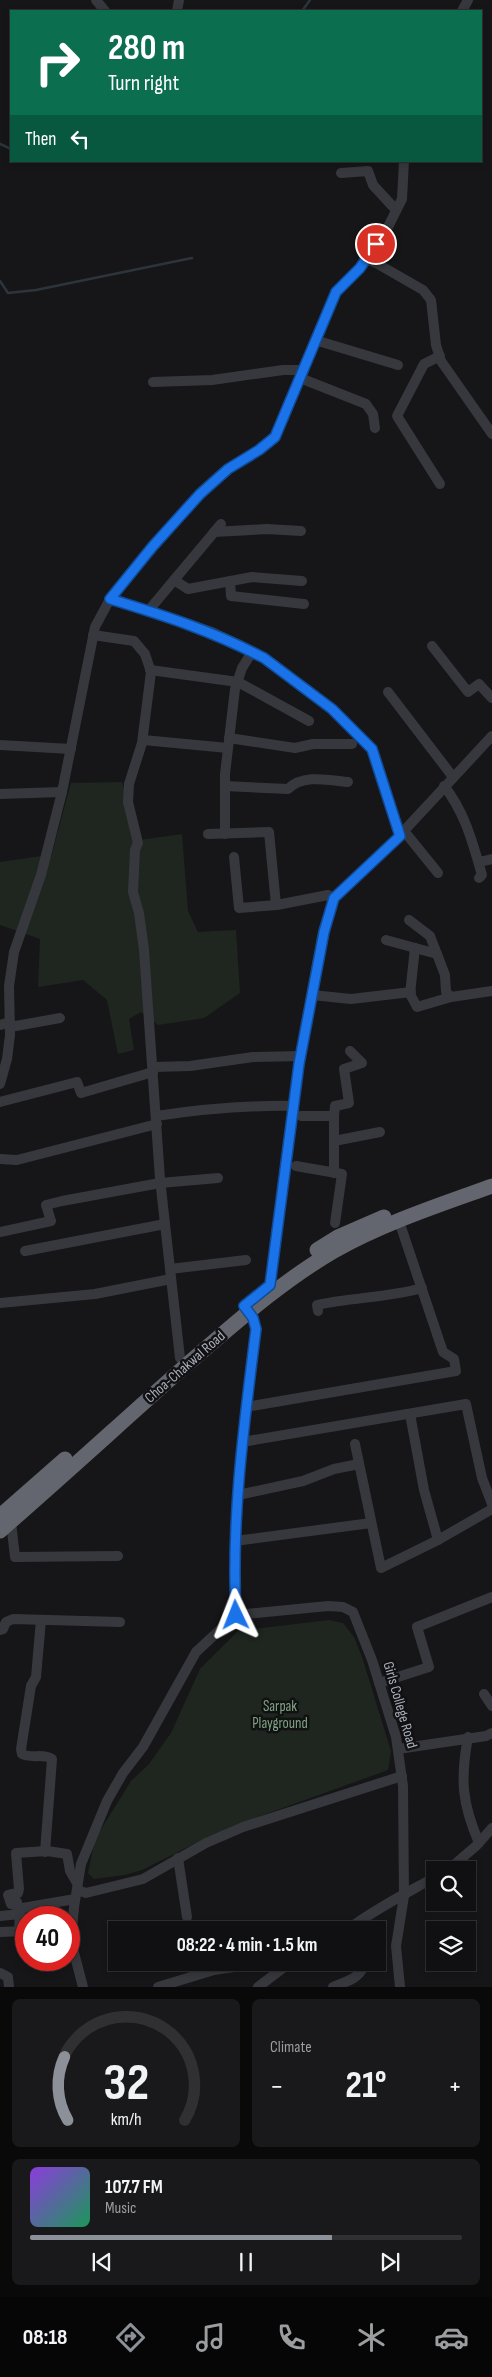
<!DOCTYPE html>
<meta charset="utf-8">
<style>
body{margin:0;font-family:"Sofia Sans Condensed",sans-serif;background:#19191b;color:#f1f3f6;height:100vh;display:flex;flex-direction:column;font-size:19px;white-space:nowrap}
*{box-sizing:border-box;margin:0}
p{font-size:16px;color:#9c9d9f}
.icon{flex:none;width:28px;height:28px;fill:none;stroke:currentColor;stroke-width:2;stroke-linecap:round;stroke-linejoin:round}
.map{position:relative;height:1987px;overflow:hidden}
.drawer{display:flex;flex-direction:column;gap:12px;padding:12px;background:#09090a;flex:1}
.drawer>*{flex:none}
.top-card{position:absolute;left:10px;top:10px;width:472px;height:152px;border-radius:0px;box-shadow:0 2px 8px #0003,0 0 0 1px #303032;background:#0b6e4f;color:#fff;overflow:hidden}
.fabs{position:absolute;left:426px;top:1861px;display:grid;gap:10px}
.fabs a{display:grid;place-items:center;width:50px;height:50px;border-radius:0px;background:#101012;box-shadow:0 2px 8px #0003,0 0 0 1px #303032;font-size:25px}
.speed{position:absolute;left:15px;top:1906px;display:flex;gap:10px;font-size:25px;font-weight:700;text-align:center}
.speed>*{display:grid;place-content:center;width:65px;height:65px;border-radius:50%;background:#101012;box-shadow:0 2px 8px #0003,0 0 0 1px #303032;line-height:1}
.speed .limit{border:8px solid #d22;background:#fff;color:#111}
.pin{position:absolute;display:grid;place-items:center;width:42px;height:42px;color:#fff;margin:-21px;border:2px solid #fff;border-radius:50%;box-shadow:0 1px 5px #0007}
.me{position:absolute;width:55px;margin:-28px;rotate:358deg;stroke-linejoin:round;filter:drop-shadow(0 0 4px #0008)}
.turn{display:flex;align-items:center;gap:18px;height:105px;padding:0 15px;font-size:22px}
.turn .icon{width:65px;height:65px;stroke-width:2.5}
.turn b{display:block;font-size:35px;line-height:42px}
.then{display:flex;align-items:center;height:48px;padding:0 15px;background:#0003;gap:10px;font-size:19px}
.big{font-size:38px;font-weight:700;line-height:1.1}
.drawer .card{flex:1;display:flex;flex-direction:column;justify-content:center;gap:8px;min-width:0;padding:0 18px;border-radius:8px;background:#19191b}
.drawer .dial{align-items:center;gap:0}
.dial svg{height:130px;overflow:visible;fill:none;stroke:#303032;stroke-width:7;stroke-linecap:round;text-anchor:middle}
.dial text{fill:#f1f3f6;stroke:none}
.song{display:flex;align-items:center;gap:15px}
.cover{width:60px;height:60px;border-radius:8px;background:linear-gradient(135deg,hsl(270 70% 55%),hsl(150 70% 35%))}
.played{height:5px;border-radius:2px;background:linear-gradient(90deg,#8c9099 70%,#303032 70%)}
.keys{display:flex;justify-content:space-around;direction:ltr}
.heat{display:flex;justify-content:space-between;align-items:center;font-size:28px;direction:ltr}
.drawer .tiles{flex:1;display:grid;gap:12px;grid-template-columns:1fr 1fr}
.card:last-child{grid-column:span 2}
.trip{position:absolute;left:108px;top:1921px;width:278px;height:50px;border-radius:0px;background:#101012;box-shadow:0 2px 8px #0003,0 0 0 1px #303032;font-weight:700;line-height:50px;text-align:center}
.menu{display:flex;height:80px;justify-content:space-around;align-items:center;background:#060607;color:#9c9d9f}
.menu .icon{width:35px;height:35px}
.menu .selected{color:#8c9099}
.menu b{font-size:22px;color:#f1f3f6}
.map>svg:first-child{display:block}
.green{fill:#1e261f}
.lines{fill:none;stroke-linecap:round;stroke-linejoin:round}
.stream{stroke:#2c353c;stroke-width:2.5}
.minor{stroke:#37383d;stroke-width:10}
.highway{stroke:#63666e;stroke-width:15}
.route-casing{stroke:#114b97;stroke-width:12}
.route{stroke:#1a73e8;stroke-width:9}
.labels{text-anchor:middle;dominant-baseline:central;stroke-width:5;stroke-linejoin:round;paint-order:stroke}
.street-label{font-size:15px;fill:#a8adb8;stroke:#111113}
.park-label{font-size:15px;fill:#7fa381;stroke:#111113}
</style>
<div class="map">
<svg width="492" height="1987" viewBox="0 0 492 1987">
<rect width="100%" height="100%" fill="#161618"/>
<g class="green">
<polygon points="122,782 139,840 182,834 188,911 198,932 236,930 240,993 204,1018 158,1025 141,1012 129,1019 134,1050 118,1054 107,1000 83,980 38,987 40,939 0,925 0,862 41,856 51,857 71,783"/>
<polygon points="329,1620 343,1623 354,1637 362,1657 391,1751 388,1770 255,1818 202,1840 142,1870 125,1875 94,1879 88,1873 95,1839 131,1781 149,1764 171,1733 200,1669 238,1631"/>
</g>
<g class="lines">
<g class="stream">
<polyline points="302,11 310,0"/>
<polyline points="0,144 11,149"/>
<polyline points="0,281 8,293 36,290 192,258"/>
</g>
<g class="minor">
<polyline points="96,0 105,11"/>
<polyline points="177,11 179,0"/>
<polyline points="462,11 468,0"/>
<polyline points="341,173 368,171 373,185 396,210"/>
<polyline points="366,259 376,263 423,290 431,300 436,345 441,361 492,434"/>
<polyline points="315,340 398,365"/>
<polyline points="440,356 424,364 397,416 440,484"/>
<polyline points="300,378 366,404 373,414 375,428"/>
<polyline points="153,382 212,380 283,370 303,370"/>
<polyline points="214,532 267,529 301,531"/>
<polyline points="174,580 188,589 252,577 302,581"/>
<polyline points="230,581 231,596 304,604"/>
<polyline points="110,599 212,632 264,657 332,709 372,749 400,835"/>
<polyline points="149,610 221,524"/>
<polyline points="93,635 134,641 145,654 151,672 142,743 129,784 128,802 138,843 135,850 133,892 139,913 144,950 160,1179 180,1358"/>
<polyline points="432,646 468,692 479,684 492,698"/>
<polyline points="150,670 238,682 309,721"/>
<polyline points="388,692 453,777"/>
<polyline points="229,738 295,748 313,744 352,744"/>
<polyline points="143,740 228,748"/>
<polyline points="0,745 71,749"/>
<path d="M225 786 288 789C303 774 328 780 348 782"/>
<path d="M444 786C465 812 473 844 482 875L479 878"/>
<polyline points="0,794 62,792"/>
<polyline points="404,831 438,873"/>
<polyline points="208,834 269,832 276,905"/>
<polyline points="225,834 225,774 235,689 242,668 252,652"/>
<polyline points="234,857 239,908 277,905 328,895 334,898"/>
<polyline points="479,862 492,859"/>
<polyline points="409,920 430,936 437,954"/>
<polyline points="386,940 437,954 445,975 446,992 451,997"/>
<polyline points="415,948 410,994 417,1007 451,997 492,991"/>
<polyline points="312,995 351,999 411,992"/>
<polyline points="0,1025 10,1022"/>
<polyline points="10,1027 60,1018"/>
<polyline points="153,1067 190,1066 253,1057 301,1056"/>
<polyline points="0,1084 7,1059 10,1035 9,986 14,952 41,875 62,792 95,627 110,599 122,583 200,494 228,469 259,450 275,437 336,292 360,268 387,229 402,199 404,161"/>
<polyline points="0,1102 77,1082 81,1093 153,1072"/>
<path d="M156 1116C203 1109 247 1105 294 1106"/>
<polyline points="301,1116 334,1116 335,1106 349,1103 344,1069 362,1063 350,1051"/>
<polyline points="334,1141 380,1132"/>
<polyline points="0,1159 17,1160 157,1124"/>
<polyline points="296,1166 342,1174 335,1223"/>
<polyline points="334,1173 334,1116"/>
<polyline points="0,1232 51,1221 46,1205 62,1201 160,1183 218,1178"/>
<polyline points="25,1251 165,1224"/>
<polyline points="170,1269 246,1260"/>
<polyline points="270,1285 299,1064 323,932 334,898 388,848 492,736"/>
<polyline points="0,1303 95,1294 171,1279"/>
<path d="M318 1311 317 1305C352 1297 388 1298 422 1288"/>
<polyline points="246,1407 456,1371 454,1359 443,1352 399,1221"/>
<polyline points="410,1414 424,1490 438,1540"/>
<polyline points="242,1442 466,1404 482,1478 492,1504"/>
<polyline points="355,1444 381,1568 438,1540 492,1509"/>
<polyline points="238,1495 303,1481 334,1469 359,1464"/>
<polyline points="11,1522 15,1557 118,1556"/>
<polyline points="235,1541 371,1523"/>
<polyline points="236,1615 328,1606 343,1607 353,1612 372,1660 396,1737 403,1786 404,1896 396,1946 400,1987"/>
<path d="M41 1620 36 1677 31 1686 21 1749 22 1754C31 1759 44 1753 52 1759L45 1852"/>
<polyline points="0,1630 3,1629 6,1622 13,1619 120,1622"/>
<polyline points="379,1683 429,1667 417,1627 492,1597"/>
<polyline points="484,1694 492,1706"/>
<path d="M468 1737C460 1780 462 1803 479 1843"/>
<polyline points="398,1749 486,1736 492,1733"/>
<polyline points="178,1858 187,1917"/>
<polyline points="448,1870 476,1846 492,1828"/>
<polyline points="77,1890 86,1893 143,1879 206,1843 243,1827 402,1776"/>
<polyline points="75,1899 17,1909 17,1902 11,1904 8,1895 18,1893 19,1889 16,1853 47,1851 67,1854 70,1871 77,1883"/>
<polyline points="0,1916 20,1914"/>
<path d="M347 1930C375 1909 405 1894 435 1877"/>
<polyline points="0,1932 26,1931"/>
<polyline points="19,1932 20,1909"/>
<polyline points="0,1973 8,1977 9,1987"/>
<path d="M83 1987 71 1941 74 1907 81 1864 107 1801 123 1773 143 1747 196 1652 236 1615C232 1519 244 1424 256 1329L253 1318 244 1306"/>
<polyline points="158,1987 214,1970 267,1962"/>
<polyline points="258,1987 283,1968 285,1962"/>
<path d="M333 1987C345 1982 363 1978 364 1962"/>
</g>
<g class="highway">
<polyline points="317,1250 338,1237 384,1217"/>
<polyline points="0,1516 65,1459"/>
<path d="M0 1531C62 1477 123 1421 184 1367 232 1326 279 1283 334 1251 384 1223 439 1205 492 1186"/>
</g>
</g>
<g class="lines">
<g class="route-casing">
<path id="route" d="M236 1615C231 1519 244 1424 256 1329L253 1318 244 1306 270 1285 299 1064 324 932 334 898 400 836 372 749 332 709 264 658C212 631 166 616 110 599L153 546 200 494 228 469 259 450 275 437 336 292 360 268 376 244"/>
</g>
<use href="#route" class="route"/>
</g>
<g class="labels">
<g class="street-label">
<text transform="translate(185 1367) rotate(-41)">Choa-Chakwal Road</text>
<text transform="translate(400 1705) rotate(74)">Girls College Road</text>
</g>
<g class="park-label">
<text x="280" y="1706">Sarpak<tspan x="280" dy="17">Playground</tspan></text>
</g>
</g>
</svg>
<div class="fabs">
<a><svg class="icon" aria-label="search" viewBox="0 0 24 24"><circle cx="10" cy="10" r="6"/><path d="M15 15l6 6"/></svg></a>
<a><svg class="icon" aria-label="layers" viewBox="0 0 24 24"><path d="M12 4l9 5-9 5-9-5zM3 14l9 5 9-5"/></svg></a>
</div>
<div class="speed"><div class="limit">40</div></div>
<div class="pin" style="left:376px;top:244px;background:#d93025"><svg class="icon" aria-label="arrive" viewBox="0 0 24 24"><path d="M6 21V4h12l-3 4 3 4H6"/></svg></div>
<svg class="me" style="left:236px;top:1615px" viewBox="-20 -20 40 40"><path d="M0-17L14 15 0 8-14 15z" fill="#1a73e8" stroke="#fff" stroke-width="4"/></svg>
<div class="trip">08:22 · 4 min · 1.5 km</div>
<div class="top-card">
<div class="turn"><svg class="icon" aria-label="right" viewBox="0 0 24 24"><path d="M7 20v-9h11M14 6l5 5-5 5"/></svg><div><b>280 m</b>Turn right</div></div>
<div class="then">Then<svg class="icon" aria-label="left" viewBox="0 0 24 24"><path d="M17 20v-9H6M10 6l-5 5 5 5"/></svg></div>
</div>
</div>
<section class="drawer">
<div class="tiles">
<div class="card dial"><svg viewBox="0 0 100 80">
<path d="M14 69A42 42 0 1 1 86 69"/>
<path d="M14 69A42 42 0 0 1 12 30" stroke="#8c9099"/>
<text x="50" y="56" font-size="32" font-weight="700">32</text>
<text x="50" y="72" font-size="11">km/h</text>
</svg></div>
<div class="card"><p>Climate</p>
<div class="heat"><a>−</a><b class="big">21°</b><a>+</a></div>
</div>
<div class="card">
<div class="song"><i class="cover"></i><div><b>107.7 FM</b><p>Music</p></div></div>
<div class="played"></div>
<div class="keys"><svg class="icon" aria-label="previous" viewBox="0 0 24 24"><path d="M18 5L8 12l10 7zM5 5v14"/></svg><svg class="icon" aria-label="pause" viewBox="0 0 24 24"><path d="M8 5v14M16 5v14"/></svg><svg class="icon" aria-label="next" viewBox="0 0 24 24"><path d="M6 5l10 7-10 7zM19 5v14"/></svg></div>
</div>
</div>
</section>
<nav class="menu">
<b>08:18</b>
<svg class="icon selected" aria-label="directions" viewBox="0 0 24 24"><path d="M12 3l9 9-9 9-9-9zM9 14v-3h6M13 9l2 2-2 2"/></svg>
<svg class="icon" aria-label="music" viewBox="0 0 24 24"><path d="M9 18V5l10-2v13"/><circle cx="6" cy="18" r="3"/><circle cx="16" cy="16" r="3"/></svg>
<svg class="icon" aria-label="phone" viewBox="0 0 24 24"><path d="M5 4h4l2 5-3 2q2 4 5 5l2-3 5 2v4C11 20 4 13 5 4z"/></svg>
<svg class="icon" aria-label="climate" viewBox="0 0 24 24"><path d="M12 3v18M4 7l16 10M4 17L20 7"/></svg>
<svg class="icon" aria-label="car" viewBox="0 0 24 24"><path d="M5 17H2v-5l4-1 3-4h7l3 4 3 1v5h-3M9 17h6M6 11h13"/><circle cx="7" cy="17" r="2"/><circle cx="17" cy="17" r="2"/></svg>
</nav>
